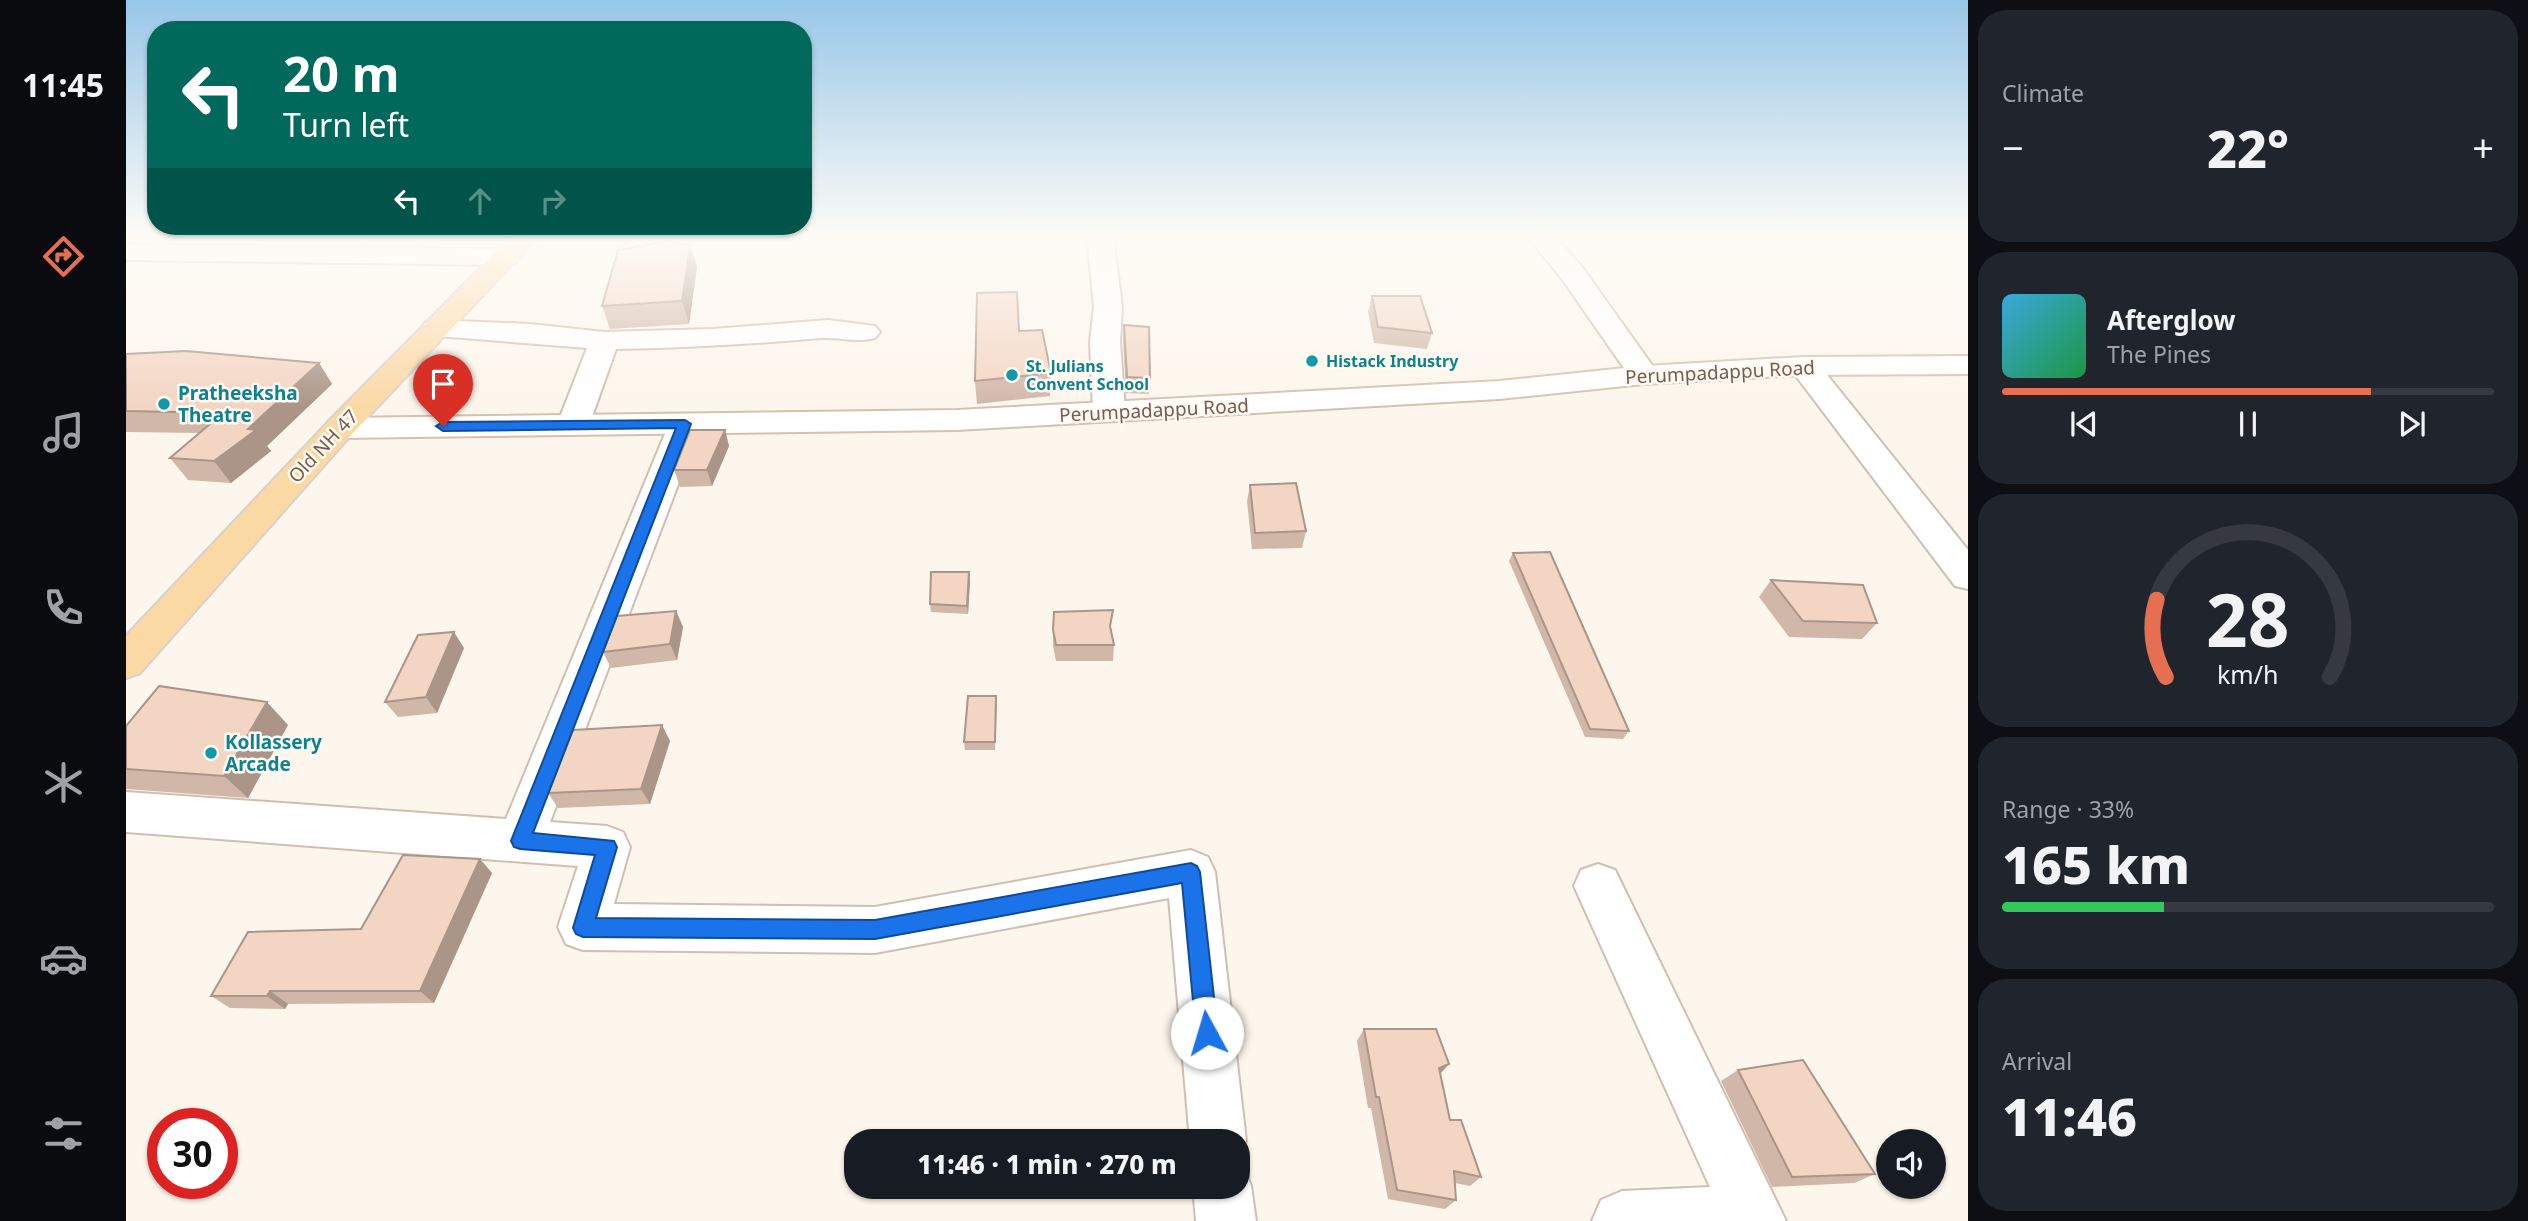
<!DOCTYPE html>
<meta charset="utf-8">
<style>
body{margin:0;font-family:"Noto Sans",sans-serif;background:#20242c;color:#f1f3f6;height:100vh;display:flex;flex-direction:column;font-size:26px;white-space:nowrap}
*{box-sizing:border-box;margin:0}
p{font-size:23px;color:#9ea1a6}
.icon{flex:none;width:38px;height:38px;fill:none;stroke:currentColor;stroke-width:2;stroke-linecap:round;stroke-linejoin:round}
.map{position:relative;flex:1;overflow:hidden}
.panel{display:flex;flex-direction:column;gap:10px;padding:10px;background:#0d0f14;width:560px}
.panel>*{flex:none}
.hud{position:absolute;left:21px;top:21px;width:665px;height:214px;border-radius:28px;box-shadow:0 2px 5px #0004;background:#00695c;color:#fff;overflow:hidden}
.buttons{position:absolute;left:1750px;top:1129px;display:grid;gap:14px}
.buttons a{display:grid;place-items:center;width:70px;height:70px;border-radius:50%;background:#171b24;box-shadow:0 2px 5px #0004;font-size:35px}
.speed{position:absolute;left:21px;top:1108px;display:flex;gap:14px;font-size:35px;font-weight:700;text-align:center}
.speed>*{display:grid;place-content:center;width:91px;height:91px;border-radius:50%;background:#171b24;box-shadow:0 2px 5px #0004;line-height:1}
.speed .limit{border:10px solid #d22;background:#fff;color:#111}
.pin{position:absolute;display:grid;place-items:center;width:60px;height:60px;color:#fff;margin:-72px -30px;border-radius:50% 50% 50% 0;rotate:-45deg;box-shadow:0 0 7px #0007}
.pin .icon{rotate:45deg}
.me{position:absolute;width:77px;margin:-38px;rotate:354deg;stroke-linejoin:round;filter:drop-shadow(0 0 5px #0008)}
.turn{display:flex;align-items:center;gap:24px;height:147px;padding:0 21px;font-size:32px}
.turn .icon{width:91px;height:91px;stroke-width:2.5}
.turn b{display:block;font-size:49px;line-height:60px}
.lanes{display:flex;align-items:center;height:66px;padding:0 21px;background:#0003;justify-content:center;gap:35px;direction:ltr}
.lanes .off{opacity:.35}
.big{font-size:52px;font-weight:800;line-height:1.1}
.panel .widget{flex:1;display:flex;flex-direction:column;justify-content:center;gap:10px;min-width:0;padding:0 24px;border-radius:28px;background:#20242c}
.panel .dial{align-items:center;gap:0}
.dial svg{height:182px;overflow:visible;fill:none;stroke:#363941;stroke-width:7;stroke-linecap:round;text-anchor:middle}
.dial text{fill:#f1f3f6;stroke:none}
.song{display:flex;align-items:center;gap:21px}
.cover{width:84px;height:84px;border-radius:10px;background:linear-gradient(135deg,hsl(200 70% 55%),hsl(140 70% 35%))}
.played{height:7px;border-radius:4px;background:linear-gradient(90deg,#e76f51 75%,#363941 75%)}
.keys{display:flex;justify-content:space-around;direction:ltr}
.heat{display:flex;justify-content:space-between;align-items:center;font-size:38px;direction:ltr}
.charge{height:10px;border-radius:5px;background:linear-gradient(90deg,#34c759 33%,#363941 0)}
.trip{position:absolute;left:718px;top:1129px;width:406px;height:70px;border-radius:28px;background:#171b24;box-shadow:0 2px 5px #0004;font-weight:800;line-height:70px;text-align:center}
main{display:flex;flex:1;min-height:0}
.menu{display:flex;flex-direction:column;width:126px;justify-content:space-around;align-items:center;background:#090b0e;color:#9ea1a6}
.menu .icon{width:49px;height:49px}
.menu .selected{color:#e76f51}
.menu b{font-size:32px;color:#f1f3f6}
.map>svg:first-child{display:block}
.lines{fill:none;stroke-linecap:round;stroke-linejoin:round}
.street-casing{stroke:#d1beb0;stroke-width:4}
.secondary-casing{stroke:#d6c0b0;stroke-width:4}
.primary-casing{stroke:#dad1cd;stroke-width:4}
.street{fill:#fff;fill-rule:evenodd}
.secondary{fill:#fff;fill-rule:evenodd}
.primary{fill:#fbd9a5;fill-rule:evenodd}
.wall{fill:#d1b7a8}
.shaded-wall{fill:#aa9588}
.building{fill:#f3d5c3;stroke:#aa9588;stroke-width:2}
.route{fill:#1a73e8;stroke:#114b97;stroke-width:2}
.culture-dot{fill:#0f9aa8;stroke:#fffaf3;stroke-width:2.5}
.labels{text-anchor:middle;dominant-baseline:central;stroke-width:5;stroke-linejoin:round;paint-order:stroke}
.far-culture-label{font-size:16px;font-weight:bold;fill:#0d838f;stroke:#fffaf3;text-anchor:start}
.street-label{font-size:19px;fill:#7a5c4d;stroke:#fffaf3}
.culture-label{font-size:19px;font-weight:bold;fill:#0d838f;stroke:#fffaf3;text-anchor:start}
</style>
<main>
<nav class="menu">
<b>11:45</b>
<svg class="icon selected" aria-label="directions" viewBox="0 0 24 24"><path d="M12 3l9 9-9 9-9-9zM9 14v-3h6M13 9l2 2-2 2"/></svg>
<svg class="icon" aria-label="music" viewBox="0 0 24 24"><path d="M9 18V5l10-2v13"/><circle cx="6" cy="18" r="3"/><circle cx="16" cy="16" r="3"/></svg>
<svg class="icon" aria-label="phone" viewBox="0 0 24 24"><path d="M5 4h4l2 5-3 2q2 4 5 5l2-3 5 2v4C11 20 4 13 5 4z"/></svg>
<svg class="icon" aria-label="climate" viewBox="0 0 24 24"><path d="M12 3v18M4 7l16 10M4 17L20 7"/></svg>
<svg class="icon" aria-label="car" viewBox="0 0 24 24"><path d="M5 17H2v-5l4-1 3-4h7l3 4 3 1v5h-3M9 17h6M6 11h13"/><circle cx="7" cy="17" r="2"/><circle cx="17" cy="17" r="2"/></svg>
<svg class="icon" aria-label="filters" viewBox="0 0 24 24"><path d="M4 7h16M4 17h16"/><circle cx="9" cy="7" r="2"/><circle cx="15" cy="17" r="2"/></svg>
</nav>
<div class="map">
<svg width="1842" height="1221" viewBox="0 0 1842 1221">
<rect width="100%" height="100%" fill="#fdf6ec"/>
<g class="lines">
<g class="street-casing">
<g id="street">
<polygon points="961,236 987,236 996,307 994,342 999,411 994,418 983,421 972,418 967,411 964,342 968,307"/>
<polygon points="1401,236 1428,236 1456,267 1533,375 1529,381 1518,384 1507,381 1436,279"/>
<polygon points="0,244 380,249 389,251 393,257 389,263 380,265 0,260"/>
<path d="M309 320 404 324 478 332 587 329 702 320 749 326 754 332 749 338C731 343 714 337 695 338 627 344 559 348 490 349L463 425 458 432 447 435 436 432 431 425 461 348 299 335 295 329 299 323Z"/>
<polygon points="1678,357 1689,360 1842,550 1842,589 1829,586 1667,372 1663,366 1667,360"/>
<polygon points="559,414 570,417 575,424 424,822 481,826 497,832 504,847 488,904 749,907 1065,850 1082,857 1089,872 1120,1141 1112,1161 1111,1141 1064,1141 1043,898 749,953 457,950 440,944 432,927 452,866 0,832 0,792 380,819 543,424 548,417"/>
<polygon points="1472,864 1489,870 1660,1221 1466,1221 1475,1200 1496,1191 1584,1187 1448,886 1455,870"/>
<polygon points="1111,1163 1117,1165 1125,1186 1130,1221 1070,1221 1067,1186 1111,1186"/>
</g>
</g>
<g class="secondary-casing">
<polygon id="secondary" points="1842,356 1842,374 1678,375 1518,384 1373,399 831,430 214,438 203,435 198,428 203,421 214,418 831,410 1373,381 1518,366 1678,357"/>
</g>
<g class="primary-casing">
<polygon id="primary" points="386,236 413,236 225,435 14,673 0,678 0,636 203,421"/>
</g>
<use href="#street" class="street"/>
<use href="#secondary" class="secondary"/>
<use href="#primary" class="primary"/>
</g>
<g class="wall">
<polygon points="564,245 571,267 563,324 484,329 476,306"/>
<polygon points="1246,296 1306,333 1301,349 1248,343 1242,312"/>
<polygon points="998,325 1024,378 1023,394 1000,393 997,341"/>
<polygon points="893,331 925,373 924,396 851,404 849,381"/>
<polygon points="0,354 193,363 206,384 141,446 145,451 105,483 62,480 44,458 73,433 0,432"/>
<polygon points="599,430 603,446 586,486 554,487 548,470"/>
<polygon points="1124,485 1180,531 1176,548 1126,549 1121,501"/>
<polygon points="1387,553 1503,731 1497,739 1459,737 1383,561"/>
<polygon points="1645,580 1751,623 1736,639 1663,637 1633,597"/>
<polygon points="844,581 842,614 805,612 804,604"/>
<polygon points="550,611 557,627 551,660 485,668 477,652"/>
<polygon points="927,630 985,630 988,645 987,661 930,661 927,646"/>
<polygon points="338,648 311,713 272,717 259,702"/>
<polygon points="871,704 869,750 839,750 838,742"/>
<polygon points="162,725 122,798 0,789 0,726"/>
<polygon points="544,741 524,804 432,808 422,793"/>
<polygon points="366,873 308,1003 162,1004 159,1009 104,1008 85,996 235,929"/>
<polygon points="1238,1029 1314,1074 1324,1120 1355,1177 1344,1186 1329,1183 1330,1200 1319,1209 1262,1199 1245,1108 1242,1108 1231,1041"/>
<polygon points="1612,1070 1749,1174 1728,1183 1646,1187 1595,1081"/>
</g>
<g class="shaded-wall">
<polygon points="564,245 571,267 563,324 556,301"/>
<polygon points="193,363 206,384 141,446 145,451 105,483 88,461"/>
<polygon points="599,430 603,446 586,486 581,470"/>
<polygon points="843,572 844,581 842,614 841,606"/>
<polygon points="550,611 557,627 551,660 544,644"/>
<polygon points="328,632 338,648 311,713 300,697"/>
<polygon points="141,702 162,725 122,798 98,776"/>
<polygon points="536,725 544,741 524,804 515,789"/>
<polygon points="354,859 366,873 308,1003 294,991"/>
<polygon points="144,991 162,1004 159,1009 141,996"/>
<polygon points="1323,1064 1313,1075 1313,1068"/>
</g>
<g class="building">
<polygon points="543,241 564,245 556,301 476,306 492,250"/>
<polygon points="891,292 893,331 916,330 925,373 849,381 851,293"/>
<polygon points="1246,296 1294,296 1306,333 1252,327"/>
<polygon points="998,325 1023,327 1024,378 1001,377"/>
<polygon points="60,351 193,363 122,429 130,430 88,461 44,458 97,413 0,411 0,354"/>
<polygon points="564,430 599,430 581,470 548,470"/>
<polygon points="1170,483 1180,531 1129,533 1124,485"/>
<polygon points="1424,552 1503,731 1464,729 1387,553"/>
<polygon points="805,572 843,572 841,606 804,604"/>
<polygon points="1645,580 1737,585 1751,623 1677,621"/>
<polygon points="987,610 984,626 988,645 930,645 927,630 928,612"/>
<polygon points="550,611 544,644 477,652 491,616"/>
<polygon points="328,632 300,697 259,702 292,635"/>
<polygon points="33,686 141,702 98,776 0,769 0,726"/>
<polygon points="842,696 870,696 869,742 838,742"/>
<polygon points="536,725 515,789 422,793 447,730"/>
<polygon points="277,855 354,859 294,991 144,991 141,996 85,996 122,932 235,929"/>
<polygon points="1238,1029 1310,1029 1323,1064 1313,1068 1324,1120 1335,1120 1355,1177 1328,1171 1330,1200 1271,1190 1253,1097 1250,1097"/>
<polygon points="1677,1060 1749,1174 1666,1177 1612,1070"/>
</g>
<linearGradient id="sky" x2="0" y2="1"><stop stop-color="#97c7e8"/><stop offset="0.58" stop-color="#fefbf6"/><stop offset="1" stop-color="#fefbf6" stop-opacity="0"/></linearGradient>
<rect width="1842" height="407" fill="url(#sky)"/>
<polygon class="route" points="559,420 565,424 407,833 488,841 491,847 470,918 749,920 1065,863 1071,866 1074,872 1092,1033 1089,1041 1081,1044 1073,1041 1070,1033 1056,883 749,939 457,937 450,934 447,928 469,855 394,849 388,847 385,841 550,428 317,431 310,426 317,422"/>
<g class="culture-dot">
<circle cx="1186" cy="361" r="7"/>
<circle cx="886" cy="375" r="7"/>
<circle cx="38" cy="404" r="7"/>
<circle cx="85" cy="753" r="7"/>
</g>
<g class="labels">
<g class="far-culture-label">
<text x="1200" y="361">Histack Industry</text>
<text x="900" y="366">St. Julians<tspan x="900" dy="18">Convent School</tspan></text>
</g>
<g class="street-label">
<text transform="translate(1594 372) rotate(-3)">Perumpadappu Road</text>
<text transform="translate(1028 410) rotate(-3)">Perumpadappu Road</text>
<text transform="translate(197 446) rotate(-47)">Old NH 47</text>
</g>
<g class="culture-label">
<text x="52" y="393">Pratheeksha<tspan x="52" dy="22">Theatre</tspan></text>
<text x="99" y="742">Kollassery<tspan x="99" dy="22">Arcade</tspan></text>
</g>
</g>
</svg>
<div class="buttons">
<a><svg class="icon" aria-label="sound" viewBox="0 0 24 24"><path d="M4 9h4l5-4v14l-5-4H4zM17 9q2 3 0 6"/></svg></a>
</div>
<div class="speed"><div class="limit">30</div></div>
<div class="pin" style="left:317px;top:426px;background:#d93025"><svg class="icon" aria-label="arrive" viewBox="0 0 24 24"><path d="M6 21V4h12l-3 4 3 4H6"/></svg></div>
<svg class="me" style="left:1081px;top:1033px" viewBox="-20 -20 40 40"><circle r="19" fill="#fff"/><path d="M0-13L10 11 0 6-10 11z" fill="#1a73e8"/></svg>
<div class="trip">11:46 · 1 min · 270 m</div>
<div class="hud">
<div class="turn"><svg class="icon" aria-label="left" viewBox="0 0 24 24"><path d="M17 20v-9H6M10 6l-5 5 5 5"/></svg><div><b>20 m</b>Turn left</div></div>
<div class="lanes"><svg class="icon" aria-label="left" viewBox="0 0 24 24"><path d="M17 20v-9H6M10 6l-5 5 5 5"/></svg><svg class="icon off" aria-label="ahead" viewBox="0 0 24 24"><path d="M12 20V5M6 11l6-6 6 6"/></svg><svg class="icon off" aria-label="right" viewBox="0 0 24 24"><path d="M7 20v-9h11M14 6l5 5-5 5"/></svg></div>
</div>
</div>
<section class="panel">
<div class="widget"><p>Climate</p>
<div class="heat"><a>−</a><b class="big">22°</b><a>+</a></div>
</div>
<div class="widget">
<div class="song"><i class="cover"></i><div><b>Afterglow</b><p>The Pines</p></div></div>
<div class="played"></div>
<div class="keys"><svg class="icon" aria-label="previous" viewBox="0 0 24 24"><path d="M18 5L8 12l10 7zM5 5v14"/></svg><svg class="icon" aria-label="pause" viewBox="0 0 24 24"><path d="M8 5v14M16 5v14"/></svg><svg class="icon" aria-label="next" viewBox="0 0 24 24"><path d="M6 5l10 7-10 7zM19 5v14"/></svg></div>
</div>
<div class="widget dial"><svg viewBox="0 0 100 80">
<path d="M14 69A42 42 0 1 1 86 69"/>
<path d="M14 69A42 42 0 0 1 10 35" stroke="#e76f51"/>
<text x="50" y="56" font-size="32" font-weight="700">28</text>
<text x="50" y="72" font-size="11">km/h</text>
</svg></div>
<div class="widget"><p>Range · 33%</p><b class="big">165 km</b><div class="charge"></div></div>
<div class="widget"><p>Arrival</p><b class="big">11:46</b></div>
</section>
</main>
